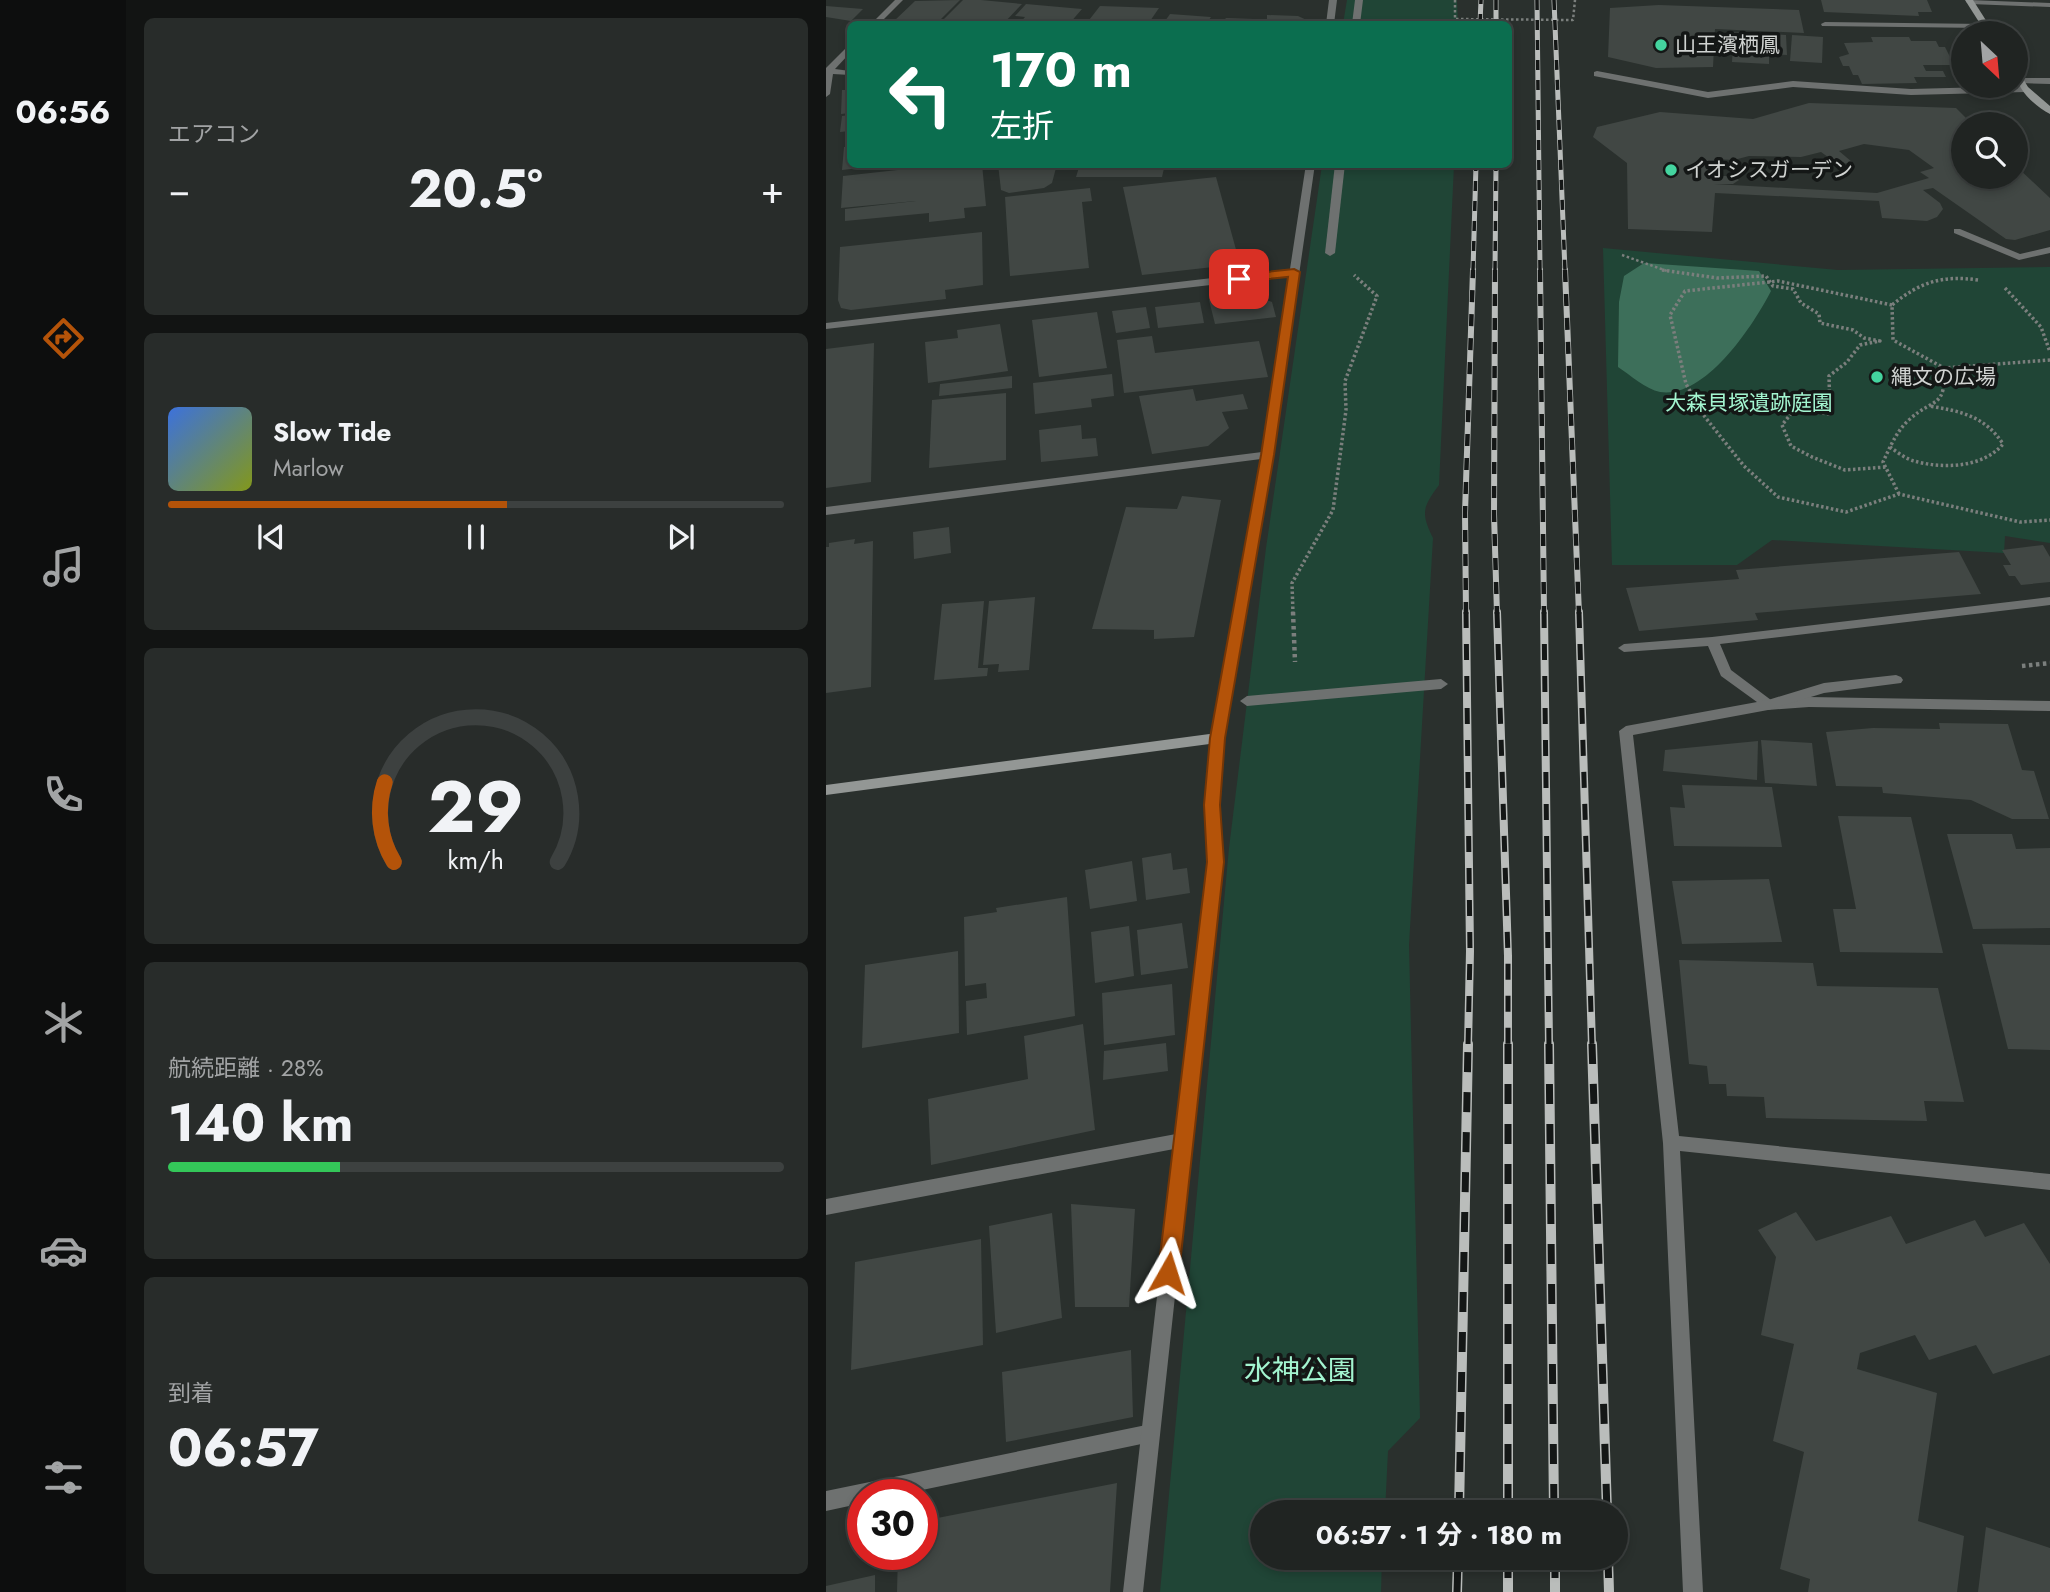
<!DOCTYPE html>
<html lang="ja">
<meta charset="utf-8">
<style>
body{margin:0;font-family:Jost,"Noto Sans JP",sans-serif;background:#282c2a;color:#f1f3f6;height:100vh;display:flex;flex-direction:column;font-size:26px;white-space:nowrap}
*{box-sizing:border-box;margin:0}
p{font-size:23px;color:#a2a4a5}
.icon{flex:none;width:38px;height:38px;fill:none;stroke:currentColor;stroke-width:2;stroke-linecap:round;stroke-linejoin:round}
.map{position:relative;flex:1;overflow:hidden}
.panel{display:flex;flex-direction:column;gap:18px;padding:18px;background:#121413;width:700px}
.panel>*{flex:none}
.guide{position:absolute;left:21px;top:21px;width:665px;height:147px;border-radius:10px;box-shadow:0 4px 10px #0003,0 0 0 2px #3d4140;background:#0b6e4f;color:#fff;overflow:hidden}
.needle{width:46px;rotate:154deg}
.buttons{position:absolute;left:1125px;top:21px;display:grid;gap:14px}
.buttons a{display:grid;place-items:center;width:77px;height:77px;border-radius:50%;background:#202422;box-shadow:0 4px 10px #0003,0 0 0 2px #3d4140;font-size:35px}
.speed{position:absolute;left:21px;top:1479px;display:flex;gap:14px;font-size:35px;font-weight:700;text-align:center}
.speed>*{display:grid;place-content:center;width:91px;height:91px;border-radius:50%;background:#202422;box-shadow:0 4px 10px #0003,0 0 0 2px #3d4140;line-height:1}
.speed .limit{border:10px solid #d22;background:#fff;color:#111}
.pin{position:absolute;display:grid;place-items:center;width:60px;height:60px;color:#fff;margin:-30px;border-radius:14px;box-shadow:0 4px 10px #0006}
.me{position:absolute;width:77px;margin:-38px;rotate:6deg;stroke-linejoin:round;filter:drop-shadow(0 0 5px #0008)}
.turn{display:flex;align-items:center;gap:24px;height:147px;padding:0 28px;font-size:32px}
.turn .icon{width:91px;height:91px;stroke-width:2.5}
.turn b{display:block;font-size:49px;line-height:60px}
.big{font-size:52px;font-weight:700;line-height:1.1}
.panel .card{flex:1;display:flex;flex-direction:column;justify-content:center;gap:10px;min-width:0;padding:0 24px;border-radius:10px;background:#282c2a}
.panel .dial{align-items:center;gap:0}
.dial svg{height:182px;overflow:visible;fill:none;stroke:#3d4140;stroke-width:7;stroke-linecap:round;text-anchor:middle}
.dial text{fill:#f1f3f6;stroke:none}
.song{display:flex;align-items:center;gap:21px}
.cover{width:84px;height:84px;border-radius:10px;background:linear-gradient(135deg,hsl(220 70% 55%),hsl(70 70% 35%))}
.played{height:7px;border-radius:4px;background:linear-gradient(90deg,#b45309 55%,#3d4140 55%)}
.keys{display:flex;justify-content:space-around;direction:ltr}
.heat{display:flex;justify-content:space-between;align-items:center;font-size:38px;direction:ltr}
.charge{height:10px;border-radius:5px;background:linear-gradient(90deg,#34c759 28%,#3d4140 0)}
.trip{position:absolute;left:424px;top:1500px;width:378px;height:70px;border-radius:35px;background:#202422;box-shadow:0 4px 10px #0003,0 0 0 2px #3d4140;font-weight:700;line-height:70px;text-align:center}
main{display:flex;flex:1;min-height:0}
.menu{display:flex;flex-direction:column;width:126px;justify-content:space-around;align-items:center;background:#0d0e0e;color:#a2a4a5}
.menu .icon{width:49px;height:49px}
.menu .selected{color:#b45309}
.menu b{font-size:32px;color:#f1f3f6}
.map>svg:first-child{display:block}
.green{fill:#204536}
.forest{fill:#3d6f5a}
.building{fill:#414744;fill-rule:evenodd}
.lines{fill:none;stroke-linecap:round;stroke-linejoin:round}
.path-far2{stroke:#7b7f7d;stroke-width:2.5;stroke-dasharray:2.5 2.5;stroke-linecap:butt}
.path-far1{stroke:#7b7f7d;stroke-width:3.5;stroke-dasharray:2.5 2.5;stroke-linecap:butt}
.path{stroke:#7b7f7d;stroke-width:4.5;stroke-dasharray:3.5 3.5;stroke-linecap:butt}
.lane{fill:#6e7170;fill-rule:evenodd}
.street{fill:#6e7170;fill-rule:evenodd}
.secondary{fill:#939795;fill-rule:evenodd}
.rail-far3-casing{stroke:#babdbb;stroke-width:5}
.rail-far2-casing{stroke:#babdbb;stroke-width:6}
.rail-far1-casing{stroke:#babdbb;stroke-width:8}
.rail-casing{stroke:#babdbb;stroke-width:10}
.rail-far3{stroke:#141716;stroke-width:3.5;stroke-dasharray:10;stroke-linecap:butt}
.rail-far2{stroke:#141716;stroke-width:4.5;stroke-dasharray:12;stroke-linecap:butt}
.rail-far1{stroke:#141716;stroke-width:5;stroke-dasharray:16;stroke-linecap:butt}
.rail{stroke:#141716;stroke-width:7;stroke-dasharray:20;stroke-linecap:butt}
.route{fill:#b45309;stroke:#753606;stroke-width:2}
.poi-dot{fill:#44d49f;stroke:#141716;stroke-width:2.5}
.labels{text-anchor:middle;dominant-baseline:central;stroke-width:7;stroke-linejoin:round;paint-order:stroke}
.far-poi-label{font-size:21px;fill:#d0d3d1;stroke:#141716;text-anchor:start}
.far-park-label{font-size:21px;fill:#a3f5d0;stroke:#141716}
.near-park-label{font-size:28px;fill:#a3f5d0;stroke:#141716}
</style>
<main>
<nav class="menu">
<b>06:56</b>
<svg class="icon selected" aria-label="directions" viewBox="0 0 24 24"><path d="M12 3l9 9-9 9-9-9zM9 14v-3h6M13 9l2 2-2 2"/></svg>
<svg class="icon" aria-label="music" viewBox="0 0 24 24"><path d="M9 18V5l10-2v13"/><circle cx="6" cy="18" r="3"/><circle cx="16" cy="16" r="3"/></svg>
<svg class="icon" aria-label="phone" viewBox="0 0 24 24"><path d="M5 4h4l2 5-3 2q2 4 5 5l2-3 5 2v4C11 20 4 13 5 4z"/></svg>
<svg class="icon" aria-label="climate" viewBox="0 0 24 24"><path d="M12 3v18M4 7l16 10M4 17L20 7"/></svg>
<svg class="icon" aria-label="car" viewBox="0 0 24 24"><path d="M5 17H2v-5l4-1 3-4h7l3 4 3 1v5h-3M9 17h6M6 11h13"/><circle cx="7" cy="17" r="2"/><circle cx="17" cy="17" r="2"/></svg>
<svg class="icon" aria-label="filters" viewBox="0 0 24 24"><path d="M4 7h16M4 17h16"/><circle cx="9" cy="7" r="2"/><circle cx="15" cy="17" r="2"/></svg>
</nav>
<section class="panel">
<div class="card"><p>エアコン</p>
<div class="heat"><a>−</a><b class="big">20.5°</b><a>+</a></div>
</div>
<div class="card">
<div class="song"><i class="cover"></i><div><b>Slow Tide</b><p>Marlow</p></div></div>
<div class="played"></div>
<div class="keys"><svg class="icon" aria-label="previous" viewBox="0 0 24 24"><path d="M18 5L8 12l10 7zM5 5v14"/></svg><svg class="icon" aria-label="pause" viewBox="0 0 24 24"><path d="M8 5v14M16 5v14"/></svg><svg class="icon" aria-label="next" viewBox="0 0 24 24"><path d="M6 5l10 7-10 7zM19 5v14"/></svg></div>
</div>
<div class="card dial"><svg viewBox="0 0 100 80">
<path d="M14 69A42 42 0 1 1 86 69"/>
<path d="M14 69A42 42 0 0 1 10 34" stroke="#b45309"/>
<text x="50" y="56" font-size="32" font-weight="700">29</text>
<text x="50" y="72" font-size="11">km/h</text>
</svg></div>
<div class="card"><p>航続距離 · 28%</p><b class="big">140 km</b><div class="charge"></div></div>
<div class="card"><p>到着</p><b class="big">06:57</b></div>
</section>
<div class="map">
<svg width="1224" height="1592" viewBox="0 0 1224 1592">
<rect width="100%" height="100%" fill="#2a302d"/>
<g class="green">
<polygon points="521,0 631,0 632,24 517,24"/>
<path d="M496 165H628L613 485C596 508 595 513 607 538L583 945 594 1418 562 1451 559 1512H436V1558H556L555 1592H334L403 848 440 548Z"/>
<polygon points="777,248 1012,270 1224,267 1224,543 1179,536 1178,553 946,540 911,565 786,565"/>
</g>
<path class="forest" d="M818 263 933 271 945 291C927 326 879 399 834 392 820 389 804 375 792 367L793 302 798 276Z"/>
<g class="building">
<polygon points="134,0 110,24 66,23 89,1"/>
<polygon points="137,0 155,0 196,4 177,24 113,24"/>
<polygon points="995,0 1101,0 1106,12 1092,12 1093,16 998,12"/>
<polygon points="200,4 256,9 243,24 193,24 199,17 189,16"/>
<polygon points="833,5 973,10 978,33 889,29 887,67 830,68 782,57 784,8"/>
<polygon points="0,6 37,9 25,21 0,17"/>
<polygon points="274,6 333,8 322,24 260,24"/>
<polygon points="344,14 385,17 380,24 337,24"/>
<polygon points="441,15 472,16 489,24 441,24"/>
<polygon points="400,18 428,19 424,24 395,24"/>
<polygon points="908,32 960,35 961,55 943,54 943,64 906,62"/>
<polygon points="966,35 997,37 996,63 964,61"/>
<polygon points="1045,37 1083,37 1085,41 1110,41 1113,47 1119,47 1128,65 1097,65 1100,71 1117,71 1120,77 1088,77 1091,83 1036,84 1032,75 1027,75 1023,66 1017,66 1013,57 1023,54 1018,43 1047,42"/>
<polygon points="16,90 24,90 24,113 15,114"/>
<path d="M983 103 1130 108 1146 124H1138V177H1190V166L1224 198V230L1189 240 1180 239 1107 188 1097 190 1114 203 1117 209 1111 217 1101 221 1056 218 1053 201 889 193 886 232 802 229 801 163 767 137 771 127 834 112 927 119ZM1038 144 1083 150 1108 168 1094 172 1103 178 1051 193 888 184H907L913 180 908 176H889L888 159 908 160 923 156 975 157 995 152 1013 165 1026 162 1013 151Z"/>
<polygon points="24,115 24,131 14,132 16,116"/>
<polygon points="18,147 24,147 24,164 52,166 16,170"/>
<polygon points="126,164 156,164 160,206 138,208 139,218 103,222 103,213 19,221 19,209 90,201 15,208 17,176"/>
<polygon points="172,164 231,164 226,183 218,188 183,193 175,190"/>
<polygon points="254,164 339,164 336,177 250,177"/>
<polygon points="390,177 414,264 316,275 297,187"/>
<polygon points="264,188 266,201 256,202 263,268 184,276 179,197"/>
<polygon points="156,232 157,285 119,290 120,299 25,310 15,308 12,300 14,247"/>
<polygon points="424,294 446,302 450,317 389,324 383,300"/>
<polygon points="374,302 378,323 332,328 329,307"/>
<polygon points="320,307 324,328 290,333 286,311"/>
<polygon points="271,312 281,368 213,377 206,320"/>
<polygon points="174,324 182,371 102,383 99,342 132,338 131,330"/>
<polygon points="326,336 329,353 433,341 442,377 298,393 291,340"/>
<polygon points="48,343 45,482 0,488 0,349"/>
<polygon points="286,374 288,396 265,399 266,407 209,414 207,383"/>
<polygon points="186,376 186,388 113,396 114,384"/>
<polygon points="367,389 370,401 417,394 422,409 396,412 403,428 382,446 326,454 313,396"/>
<polygon points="180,393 180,460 103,468 106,400"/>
<polygon points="255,425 256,439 270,438 272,456 215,462 213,430"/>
<polygon points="356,496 395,500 368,637 328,639 328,630 266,629 300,507 351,509"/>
<polygon points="123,527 125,553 88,559 87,532"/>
<polygon points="29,539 28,544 47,541 45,687 0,693 0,547 3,547 3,543"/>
<polygon points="1217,545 1224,557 1224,582 1195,585 1189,576 1183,576 1177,565 1185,565 1176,550"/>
<polygon points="1133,552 1155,594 929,613 932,620 813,631 800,588 913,579 910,570"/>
<polygon points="209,597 203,670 172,672 173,664 157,665 163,601"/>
<polygon points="158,601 152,668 162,668 161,676 108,680 116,604"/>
<polygon points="1113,723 1182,724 1196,770 1208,771 1223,819 1186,819 1145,800 1057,793 1056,787 1010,786 1000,732 1047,728 1114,729"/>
<polygon points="935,740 986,743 991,786 939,783"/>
<polygon points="932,741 931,780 837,771 839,750"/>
<polygon points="856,785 946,787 956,847 848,846 844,807 859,808"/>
<polygon points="1012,816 1085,817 1117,953 1014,952 1007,909 1030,909"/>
<polygon points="1121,834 1186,834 1190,849 1224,848 1224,928 1147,929"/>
<polygon points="345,853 347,870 361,868 364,893 320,900 316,858"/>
<polygon points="306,861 311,901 264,909 259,870"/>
<polygon points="943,879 956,942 856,944 846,881"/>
<polygon points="241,897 249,1016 141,1035 140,1001 161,998 160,983 139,986 138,917 171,912 170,908"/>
<polygon points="356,923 362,968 315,975 311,930"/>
<polygon points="303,926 308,976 269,983 265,932"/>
<polygon points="1156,944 1224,945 1224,1050 1182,1049"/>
<polygon points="132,951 133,1033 36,1048 39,965"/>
<polygon points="853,960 987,963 991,986 1112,988 1138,1102 1098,1101 1101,1121 940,1118 938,1097 901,1096 900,1084 883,1084 881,1066 863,1064"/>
<polygon points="346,984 349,1035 278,1045 276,993"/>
<polygon points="257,1024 269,1130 105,1165 102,1099 202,1079 198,1036"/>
<polygon points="340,1043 342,1071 277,1080 278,1051"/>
<polygon points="245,1204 309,1209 303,1307 249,1307"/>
<polygon points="970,1212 990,1241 1065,1216 1080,1244 1149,1220 1159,1237 1198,1223 1224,1264 1224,1355 1167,1374 1150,1345 1103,1360 1089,1335 1034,1353 1031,1369 1111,1393 1092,1521 1138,1536 1131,1592 982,1592 984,1579 954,1569 978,1452 947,1441 968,1344 935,1335 950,1257 932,1230"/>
<polygon points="226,1213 236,1318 170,1333 163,1226"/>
<polygon points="155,1239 157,1345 25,1370 29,1262"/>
<polygon points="305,1350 307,1417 180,1442 176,1372"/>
<polygon points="291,1483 284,1592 71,1592 72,1554 96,1554 96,1521"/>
<polygon points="1160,1527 1224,1548 1224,1592 1152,1592"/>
<polygon points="49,1575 49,1592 0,1592 0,1586"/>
</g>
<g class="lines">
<g class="path-far2">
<polyline points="629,0 629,19 747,20 749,0"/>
<polyline points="796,255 841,271"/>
</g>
<g class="path-far1">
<polyline points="836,270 891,278 940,276 947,286 967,289 975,303 993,314 994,323 1027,330 1038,338 1054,341 1034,345 1021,362 1003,376 1004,414 968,410 956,425 965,446 986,457 1019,470 1060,467"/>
<path d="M1152 280C1116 275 1094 282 1066 305L1067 340 1118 368 1224 360"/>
<polyline points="1179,288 1215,327 1224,352"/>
<polyline points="1066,305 952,281 859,291 844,315 860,384 879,417 918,466 952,497 1020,512 1073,494 1194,522 1224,520"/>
<path d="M1064 447C1071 452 1080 459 1088 461 1117 469 1157 468 1177 444 1159 416 1134 411 1103 406"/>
<path d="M1073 494 1057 462C1064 447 1071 430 1084 419 1108 397 1120 409 1118 368"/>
<polyline points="467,614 466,583 507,510 520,410 519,381 551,296 528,275"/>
</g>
<g class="path">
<polyline points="467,612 469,662"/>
<polyline points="1196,666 1224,663"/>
</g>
<g class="lane">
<polygon points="999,22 1159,24 1163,26 1159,28 996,26 995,24"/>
<polygon points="1191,78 1224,78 1224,84 1194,83 1191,82"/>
<polygon points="1128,229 1134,229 1194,254 1224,247 1224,253 1193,260 1128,233"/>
<polygon points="1224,597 1224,605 894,644 905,670 945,700 983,697 1224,701 1224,711 983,707 942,710 895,676 882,646 798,652 792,648 798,644 886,637"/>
<polygon points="325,1424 332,1426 334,1433 332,1440 325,1442 77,1494 37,1494 37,1503 0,1511 0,1491"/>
</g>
<g class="street">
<polygon points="69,0 77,0 53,24 45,24"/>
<polygon points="503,0 511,0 508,24 500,24"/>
<polygon points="529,0 537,0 534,24 526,24"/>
<polygon points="1143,0 1224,3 1224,7 1144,4 1140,2"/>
<polygon points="21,47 24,47 24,53 9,69 24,71 24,75 7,74 4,94 0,97 0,68"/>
<polygon points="771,71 882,92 967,81 1085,89 1199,86 1203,89 1199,92 1085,95 967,87 882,98 768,76 768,72"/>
<polygon points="480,164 489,164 447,455 398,738 393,805 396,862 317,1592 297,1592 348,1149 0,1215 0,1199 350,1134 382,862 379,805 384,738 435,459 0,515 0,507 436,452 463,276 0,329 0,323 464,269"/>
<polygon points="509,164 519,164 509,253 504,256 499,253"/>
<polygon points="1070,675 1075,677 1077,680 1075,683 998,693 942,710 807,735 853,1136 1224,1174 1224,1190 854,1151 877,1592 857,1592 837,1143 793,731 800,726 942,700 998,683"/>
<polygon points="615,679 622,684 615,689 421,706 414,701 421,696"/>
</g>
<g class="secondary">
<polygon points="1139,0 1147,0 1168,33 1160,33"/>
<path d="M1190 71 1193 72 1202 87 1224 106V114C1209 106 1190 90 1190 71Z"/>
<polygon points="391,733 398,738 391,743 0,795 0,785"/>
</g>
<g class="rail-far3-casing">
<g id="rail-far3">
<polyline points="670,0 670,24"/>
<polyline points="711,0 714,271"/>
<polyline points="728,0 739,271"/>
<polyline points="654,24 655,0"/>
<polyline points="647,271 650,164"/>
<polyline points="669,271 670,164"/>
</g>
</g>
<g class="rail-far2-casing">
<g id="rail-far2">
<polyline points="669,270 668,514 671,614"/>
<polyline points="714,270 718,614"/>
<polyline points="739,270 753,614"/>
<polyline points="640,614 639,513 647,270"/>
</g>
</g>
<g class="rail-far1-casing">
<g id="rail-far1">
<polyline points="640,612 644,951 642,1046"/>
<polyline points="671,612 682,956 682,1046"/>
<polyline points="718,612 723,1046"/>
<polyline points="753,612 766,1046"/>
</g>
</g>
<g class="rail-casing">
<g id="rail">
<polyline points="682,1044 682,1512"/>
<polyline points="723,1044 728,1512"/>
<polyline points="766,1044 781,1512"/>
<polyline points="633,1512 642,1044"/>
<polyline points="682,1558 682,1592"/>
<polyline points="729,1558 729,1592"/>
<polyline points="782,1558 783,1592"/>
<polyline points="631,1592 632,1558"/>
</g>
</g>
<use href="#rail-far3" class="rail-far3"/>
<use href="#rail-far2" class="rail-far2"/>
<use href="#rail-far1" class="rail-far1"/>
<use href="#rail" class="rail"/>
</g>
<polygon class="route" points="468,269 474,272 448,455 399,738 394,805 398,862 353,1273 350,1280 342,1283 335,1280 332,1273 381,862 378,805 384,738 435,455 462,277 413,282 407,279 413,275"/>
<g class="poi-dot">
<circle cx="835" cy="45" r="7"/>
<circle cx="845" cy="170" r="7"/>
<circle cx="1051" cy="377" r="7"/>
</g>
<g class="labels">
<g class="far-poi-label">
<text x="849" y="45">山王濱栖鳳</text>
<text x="859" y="170">イオシスガーデン</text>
<text x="1065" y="377">縄文の広場</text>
</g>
<g class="far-park-label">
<text x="923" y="403">大森貝塚遺跡庭園</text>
</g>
<g class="near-park-label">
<text x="474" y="1370">水神公園</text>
</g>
</g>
</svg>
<div class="buttons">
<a><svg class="needle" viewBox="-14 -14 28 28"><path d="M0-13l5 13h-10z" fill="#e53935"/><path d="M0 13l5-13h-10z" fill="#a2a4a5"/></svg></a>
<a><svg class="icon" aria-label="search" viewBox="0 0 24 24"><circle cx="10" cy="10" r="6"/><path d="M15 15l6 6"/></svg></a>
</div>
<div class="speed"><div class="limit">30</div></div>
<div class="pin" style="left:413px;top:279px;background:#d93025"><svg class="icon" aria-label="arrive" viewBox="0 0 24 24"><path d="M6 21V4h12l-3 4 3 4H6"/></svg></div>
<svg class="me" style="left:342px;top:1273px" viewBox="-20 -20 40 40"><path d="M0-17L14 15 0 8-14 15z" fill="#b45309" stroke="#fff" stroke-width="4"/></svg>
<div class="trip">06:57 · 1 分 · 180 m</div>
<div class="guide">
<div class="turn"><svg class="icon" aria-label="left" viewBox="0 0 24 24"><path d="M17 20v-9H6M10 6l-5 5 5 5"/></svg><div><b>170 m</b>左折</div></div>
</div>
</div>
</main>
